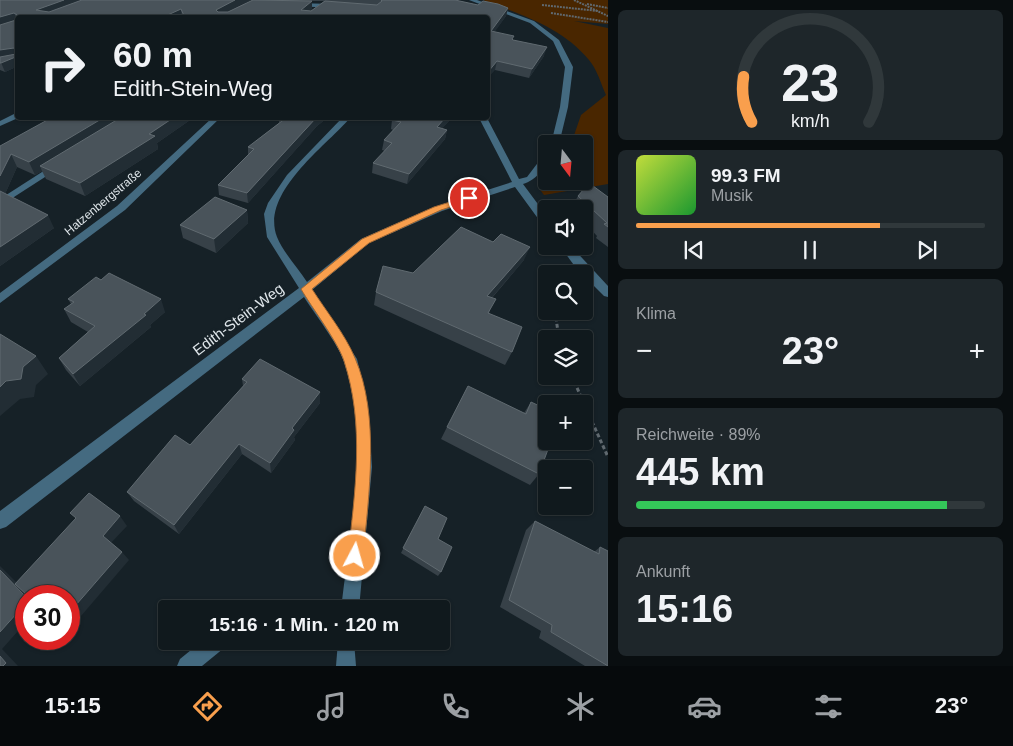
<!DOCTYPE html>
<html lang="de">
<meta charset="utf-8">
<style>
body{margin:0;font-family:Helvetica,sans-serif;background:#1e262a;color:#f1f3f6;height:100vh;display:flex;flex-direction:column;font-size:19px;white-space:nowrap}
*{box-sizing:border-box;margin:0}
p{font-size:16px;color:#9ca0a4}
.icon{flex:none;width:28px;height:28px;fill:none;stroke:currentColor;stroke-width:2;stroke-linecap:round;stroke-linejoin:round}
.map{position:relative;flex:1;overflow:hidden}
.sheet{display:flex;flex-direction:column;gap:10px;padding:10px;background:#090e10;width:405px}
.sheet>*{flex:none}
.banner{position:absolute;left:15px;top:15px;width:475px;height:105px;border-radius:5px;box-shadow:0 1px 4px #0004,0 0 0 1px #30383b;background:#10191d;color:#f1f3f6;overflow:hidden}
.needle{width:32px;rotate:164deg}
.tools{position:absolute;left:538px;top:135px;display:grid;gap:10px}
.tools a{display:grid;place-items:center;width:55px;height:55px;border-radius:5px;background:#10191d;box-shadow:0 1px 4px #0004,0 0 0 1px #30383b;font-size:25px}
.speed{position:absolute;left:15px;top:585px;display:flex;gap:10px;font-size:25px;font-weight:700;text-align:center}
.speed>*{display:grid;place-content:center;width:65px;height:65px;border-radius:50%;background:#10191d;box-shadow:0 1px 4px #0004,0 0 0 1px #30383b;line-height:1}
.speed .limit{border:8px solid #d22;background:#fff;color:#111}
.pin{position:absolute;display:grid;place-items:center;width:42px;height:42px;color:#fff;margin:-21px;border:2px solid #fff;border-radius:50%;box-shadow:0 1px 5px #0007}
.me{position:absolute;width:55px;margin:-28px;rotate:6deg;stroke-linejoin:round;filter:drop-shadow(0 0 4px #0008)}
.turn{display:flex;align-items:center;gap:18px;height:105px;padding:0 15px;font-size:22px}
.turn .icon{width:65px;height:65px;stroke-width:2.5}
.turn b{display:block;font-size:35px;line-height:42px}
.big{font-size:38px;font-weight:700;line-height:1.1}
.sheet .tile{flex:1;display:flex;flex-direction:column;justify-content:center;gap:8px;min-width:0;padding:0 18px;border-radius:8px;background:#1e262a}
.sheet .dial{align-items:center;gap:0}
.dial svg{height:130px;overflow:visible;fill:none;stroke:#30383b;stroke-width:7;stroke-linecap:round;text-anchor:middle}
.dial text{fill:#f1f3f6;stroke:none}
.song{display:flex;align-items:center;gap:15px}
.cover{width:60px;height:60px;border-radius:8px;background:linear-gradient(135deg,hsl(70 70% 55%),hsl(130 70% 35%))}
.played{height:5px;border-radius:2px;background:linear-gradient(90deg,#f99f4d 70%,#30383b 70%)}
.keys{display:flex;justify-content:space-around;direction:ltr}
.heat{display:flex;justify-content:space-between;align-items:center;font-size:28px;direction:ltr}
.charge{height:8px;border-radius:4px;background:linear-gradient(90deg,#34c759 89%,#30383b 0)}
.trip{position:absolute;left:158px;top:600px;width:292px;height:50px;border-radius:5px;background:#10191d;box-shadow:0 1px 4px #0004,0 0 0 1px #30383b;font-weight:700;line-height:50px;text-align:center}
.menu{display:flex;height:80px;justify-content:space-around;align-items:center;background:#060a0c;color:#9ca0a4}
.menu .icon{width:35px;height:35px}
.menu .selected{color:#f99f4d}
.menu b{font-size:22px;color:#f1f3f6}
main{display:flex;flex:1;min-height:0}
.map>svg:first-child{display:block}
.green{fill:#492600}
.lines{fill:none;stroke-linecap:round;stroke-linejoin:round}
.path-far1{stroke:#60696f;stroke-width:2;stroke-dasharray:2 1;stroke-linecap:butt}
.path{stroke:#60696f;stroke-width:3;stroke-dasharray:4 2.5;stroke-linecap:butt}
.minor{fill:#446a80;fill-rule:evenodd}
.wall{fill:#374148;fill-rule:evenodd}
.shaded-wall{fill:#222d34}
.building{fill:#49535a;stroke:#606a70}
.route{fill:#f99f4d;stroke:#a26732}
.labels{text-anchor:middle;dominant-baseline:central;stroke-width:5;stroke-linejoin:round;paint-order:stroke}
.far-street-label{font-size:12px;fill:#dfe6ea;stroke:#162127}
.street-label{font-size:15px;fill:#dfe6ea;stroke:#162127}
</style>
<main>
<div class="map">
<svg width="608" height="666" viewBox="0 0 608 666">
<rect width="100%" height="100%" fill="#162127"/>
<path class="green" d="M483 0H608V24L574 21 608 28V184L544 195 538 187 546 179V181H584V144H571L581 115 606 95C601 84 597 69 589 60 562 27 522 15 483 0Z"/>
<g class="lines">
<g class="path-far1">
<polyline points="574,0 608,16"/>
<polyline points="587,4 608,8"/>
<polyline points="542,5 598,11"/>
<polyline points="551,13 608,22"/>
</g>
<g class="path">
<polyline points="555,311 559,339"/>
<polyline points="572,376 584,404"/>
<polyline points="584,404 608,457"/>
</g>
<g class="minor">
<polygon points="469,0 477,0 534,21 559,40 573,67 568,107 559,144 551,144 560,107 565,67 553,41 530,23"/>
<polygon points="293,3 335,4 338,6 335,8 295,6"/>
<polygon points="18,112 18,118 0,126 0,121"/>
<polygon points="212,118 220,118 125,210 0,303 0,293 117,206"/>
<path d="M342 118H350C325 147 260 193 277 237 283 252 298 268 307 282L361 239 434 207 512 182 479 118H487L519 179 527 177 543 156 546 155C546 169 536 180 523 184L546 215V225L542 224 515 187 442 211 369 243 312 290 357 359 368 405 372 467 359 609H341C350 529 370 441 344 362 339 345 314 313 304 297L6 527 0 529V511L299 288 267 237 264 214 268 203 287 175Z"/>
<polygon points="56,163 61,166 59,168 0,206 0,199"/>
<polygon points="560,246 571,246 608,286 608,297 604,296 576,268"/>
<polygon points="202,641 226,641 224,648 202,666 177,666 180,659"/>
<polygon points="338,641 354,641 356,666 336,666"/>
</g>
</g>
<g class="wall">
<path d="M0 0H251L239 6 253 0H455L478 5 508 8 506 16 494 32 513 40 544 56 529 78 495 70 488 18H182V17L18 18V66L5 72 0 70ZM312 1H324L311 11H309L312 9Z"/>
<polygon points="193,118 157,143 158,149 85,196 46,179 42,171 35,175 17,167 5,194 54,228 0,266 0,146"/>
<polygon points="279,118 327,118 317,126 248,203 219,195 218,185 248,155 248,147 279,123"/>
<polygon points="395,118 452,118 442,128 447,130 445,139 407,184 372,173 373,163 385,151 382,150 384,140 393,130 391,129 392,120"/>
<polygon points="578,196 608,197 608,247 596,238 597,236 584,222 584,209 571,209"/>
<polygon points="247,210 248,223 216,253 183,238 180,225"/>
<polygon points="524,260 492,298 489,314 512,352 505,365 374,305 376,292 413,273"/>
<polygon points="68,299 165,312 150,325 151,327 80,386 66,370 59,358 88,332 71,322 64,309 71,304"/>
<polygon points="242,379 320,392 320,403 294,437 295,440 271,473 242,454 179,534 134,501 127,492 190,445 243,386"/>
<polygon points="531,402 539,474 530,485 441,439 447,427 524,413"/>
<polygon points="425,506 441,572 438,576 401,553"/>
<polygon points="535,521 594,552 600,547 608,666 585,666 539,638 541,631 500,607 526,530"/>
</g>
<g class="shaded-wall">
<polygon points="64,0 87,0 41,18 36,10"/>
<polygon points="235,0 251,0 217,18 216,10"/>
<polygon points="312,1 312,9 302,18 301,10"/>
<polygon points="508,8 506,16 489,40 491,31"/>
<polygon points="181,9 182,17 180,18 161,18"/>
<polygon points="14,13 18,21 0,26 0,17"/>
<polygon points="547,47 544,56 529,78 532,69"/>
<polygon points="14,48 18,56 18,66 5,72 0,60 0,50"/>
<polygon points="497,61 495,70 488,78 488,72"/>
<polygon points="103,118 127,118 40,166 42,171 35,175 29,162"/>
<polygon points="173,118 193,118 157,143 158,149 85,196 80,183"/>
<polygon points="316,118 327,118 317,126 248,203 247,193"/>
<polygon points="445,118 452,118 435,136 437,127"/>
<polygon points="447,130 445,139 407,184 409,174"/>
<polygon points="11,154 17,167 5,194 0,198 0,176"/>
<polygon points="247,210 248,223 216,253 214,239"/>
<polygon points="48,215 54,228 0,266 0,247"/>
<polygon points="530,247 524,260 482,309 487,296"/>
<polygon points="161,299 165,312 150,325 151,327 80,386 73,374"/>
<polygon points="36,356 48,374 36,385 34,397 20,399 0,416 0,387"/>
<polygon points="320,392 320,403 294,437 295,440 271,473 270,463 292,428"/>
<polygon points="239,444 242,454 179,534 174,525"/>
<polygon points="120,516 127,526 110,544 103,536"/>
<polygon points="122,552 129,560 69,630 69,613"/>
<polygon points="0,566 30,596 26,596 0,570"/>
<polygon points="26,603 26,622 2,649 18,666 3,666 0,656 0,632"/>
</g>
<g class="building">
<polygon points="0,0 64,0 36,10 49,12 82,0 235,0 216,10 218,12 228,12 253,0 312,1 301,10 311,11 325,1 377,5 382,1 381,0 455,0 478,5 483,1 498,4 508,8 491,31 514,36 512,39 513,40 547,47 532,69 497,61 488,72 488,18 185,18 181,9 161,18 18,18 18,56 1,63 0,63 0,57 16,54 14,48 0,50 0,25 16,20 17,15 14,13 0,17"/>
<polygon points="51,118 103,118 29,162 11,154 0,176 0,146"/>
<polygon points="120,118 173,118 149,134 155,136 80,183 40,166"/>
<polygon points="286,118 316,118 247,193 218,185 254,149 248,147"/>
<polygon points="395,118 445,118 437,127 447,130 409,174 373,163 392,143 384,140 401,122 392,120"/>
<polygon points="589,183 608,197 608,227 604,224 607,223 578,196"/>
<polygon points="0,191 48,215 0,247"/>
<polygon points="215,197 247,210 214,239 180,225"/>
<polygon points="461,227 493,242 501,234 530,247 487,296 496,299 488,313 522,327 512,352 376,292 383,266 413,273"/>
<polygon points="109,273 161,299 144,314 146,315 73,374 59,358 95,326 64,309 74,302 68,299 96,277 101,280"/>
<polygon points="0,334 36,356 23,367 21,379 6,381 0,387"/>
<polygon points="260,359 320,392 292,428 294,430 270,463 239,444 174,525 127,492 175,435 190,445 247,382 242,379"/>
<polygon points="468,386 526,414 531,402 546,409 546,441 551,441 539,474 447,427"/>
<polygon points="89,493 120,516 103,536 122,552 69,613 69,596 28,596 15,584 76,518 70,513"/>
<polygon points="425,506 447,518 438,539 452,547 441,572 403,548"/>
<polygon points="535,521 599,554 600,547 608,551 608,666 551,632 552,625 509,600"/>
<polygon points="0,570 26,597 26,603 0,632"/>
<polygon points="0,656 6,663 3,666 0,666"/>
</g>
<path class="route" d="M469 196 474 198 473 200 441 210 369 243 312 289C326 311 345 334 355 358 380 416 369 494 363 556L361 561 355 564 350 561 348 556C355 491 365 425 344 361 338 342 312 308 301 289L362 239 434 207Z"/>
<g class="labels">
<g class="far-street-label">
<text transform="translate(103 202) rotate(-40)">Hatzenbergstraße</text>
</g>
<g class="street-label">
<text transform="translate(238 319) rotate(-37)">Edith-Stein-Weg</text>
</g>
</g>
</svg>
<div class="tools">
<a><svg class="needle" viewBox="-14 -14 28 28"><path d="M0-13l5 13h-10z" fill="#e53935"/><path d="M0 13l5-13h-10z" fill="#9ca0a4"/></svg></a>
<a><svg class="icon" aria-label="sound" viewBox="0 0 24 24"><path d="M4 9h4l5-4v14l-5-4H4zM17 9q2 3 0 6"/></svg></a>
<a><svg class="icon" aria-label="search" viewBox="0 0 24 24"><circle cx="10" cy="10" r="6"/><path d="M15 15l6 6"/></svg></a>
<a><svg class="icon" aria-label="layers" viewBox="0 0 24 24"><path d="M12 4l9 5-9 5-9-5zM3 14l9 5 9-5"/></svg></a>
<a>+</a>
<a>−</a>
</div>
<div class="speed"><div class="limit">30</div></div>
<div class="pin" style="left:469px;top:198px;background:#d93025"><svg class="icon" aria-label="arrive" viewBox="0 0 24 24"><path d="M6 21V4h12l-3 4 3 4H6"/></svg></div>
<svg class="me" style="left:355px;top:556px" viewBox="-20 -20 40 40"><circle r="17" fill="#f99f4d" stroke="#fff" stroke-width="3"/><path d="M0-11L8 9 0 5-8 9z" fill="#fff"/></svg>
<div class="trip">15:16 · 1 Min. · 120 m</div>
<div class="banner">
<div class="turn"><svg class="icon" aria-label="right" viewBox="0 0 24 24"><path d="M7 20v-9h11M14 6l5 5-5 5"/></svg><div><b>60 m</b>Edith-Stein-Weg</div></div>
</div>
</div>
<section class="sheet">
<div class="tile dial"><svg viewBox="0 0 100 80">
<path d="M14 69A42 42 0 1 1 86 69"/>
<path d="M14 69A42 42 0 0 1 9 41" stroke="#f99f4d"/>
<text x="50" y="56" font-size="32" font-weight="700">23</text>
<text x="50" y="72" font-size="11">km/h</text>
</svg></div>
<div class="tile">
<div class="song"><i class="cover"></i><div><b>99.3 FM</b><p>Musik</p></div></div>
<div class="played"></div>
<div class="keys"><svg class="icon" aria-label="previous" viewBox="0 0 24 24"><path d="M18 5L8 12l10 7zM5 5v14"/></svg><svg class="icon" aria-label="pause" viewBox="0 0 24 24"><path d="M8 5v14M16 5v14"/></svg><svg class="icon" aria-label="next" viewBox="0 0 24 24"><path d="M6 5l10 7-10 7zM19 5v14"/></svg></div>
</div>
<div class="tile"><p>Klima</p>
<div class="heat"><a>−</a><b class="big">23°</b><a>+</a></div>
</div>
<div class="tile"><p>Reichweite · 89%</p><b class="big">445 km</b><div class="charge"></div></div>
<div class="tile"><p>Ankunft</p><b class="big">15:16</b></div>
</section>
</main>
<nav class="menu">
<b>15:15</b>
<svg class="icon selected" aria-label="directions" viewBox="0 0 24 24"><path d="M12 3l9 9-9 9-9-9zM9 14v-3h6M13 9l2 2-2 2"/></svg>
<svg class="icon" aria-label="music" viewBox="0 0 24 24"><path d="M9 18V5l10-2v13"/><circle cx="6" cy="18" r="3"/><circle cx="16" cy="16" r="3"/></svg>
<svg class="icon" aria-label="phone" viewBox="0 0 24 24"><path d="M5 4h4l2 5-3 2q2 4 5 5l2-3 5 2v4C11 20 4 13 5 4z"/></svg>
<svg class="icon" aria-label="climate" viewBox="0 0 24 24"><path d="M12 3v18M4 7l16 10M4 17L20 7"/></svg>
<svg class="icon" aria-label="car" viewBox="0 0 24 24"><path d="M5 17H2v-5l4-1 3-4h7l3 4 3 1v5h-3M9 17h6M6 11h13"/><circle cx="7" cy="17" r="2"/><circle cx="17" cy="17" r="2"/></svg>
<svg class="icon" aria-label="filters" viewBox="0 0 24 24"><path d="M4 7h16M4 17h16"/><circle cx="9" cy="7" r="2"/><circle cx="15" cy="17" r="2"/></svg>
<b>23°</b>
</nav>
